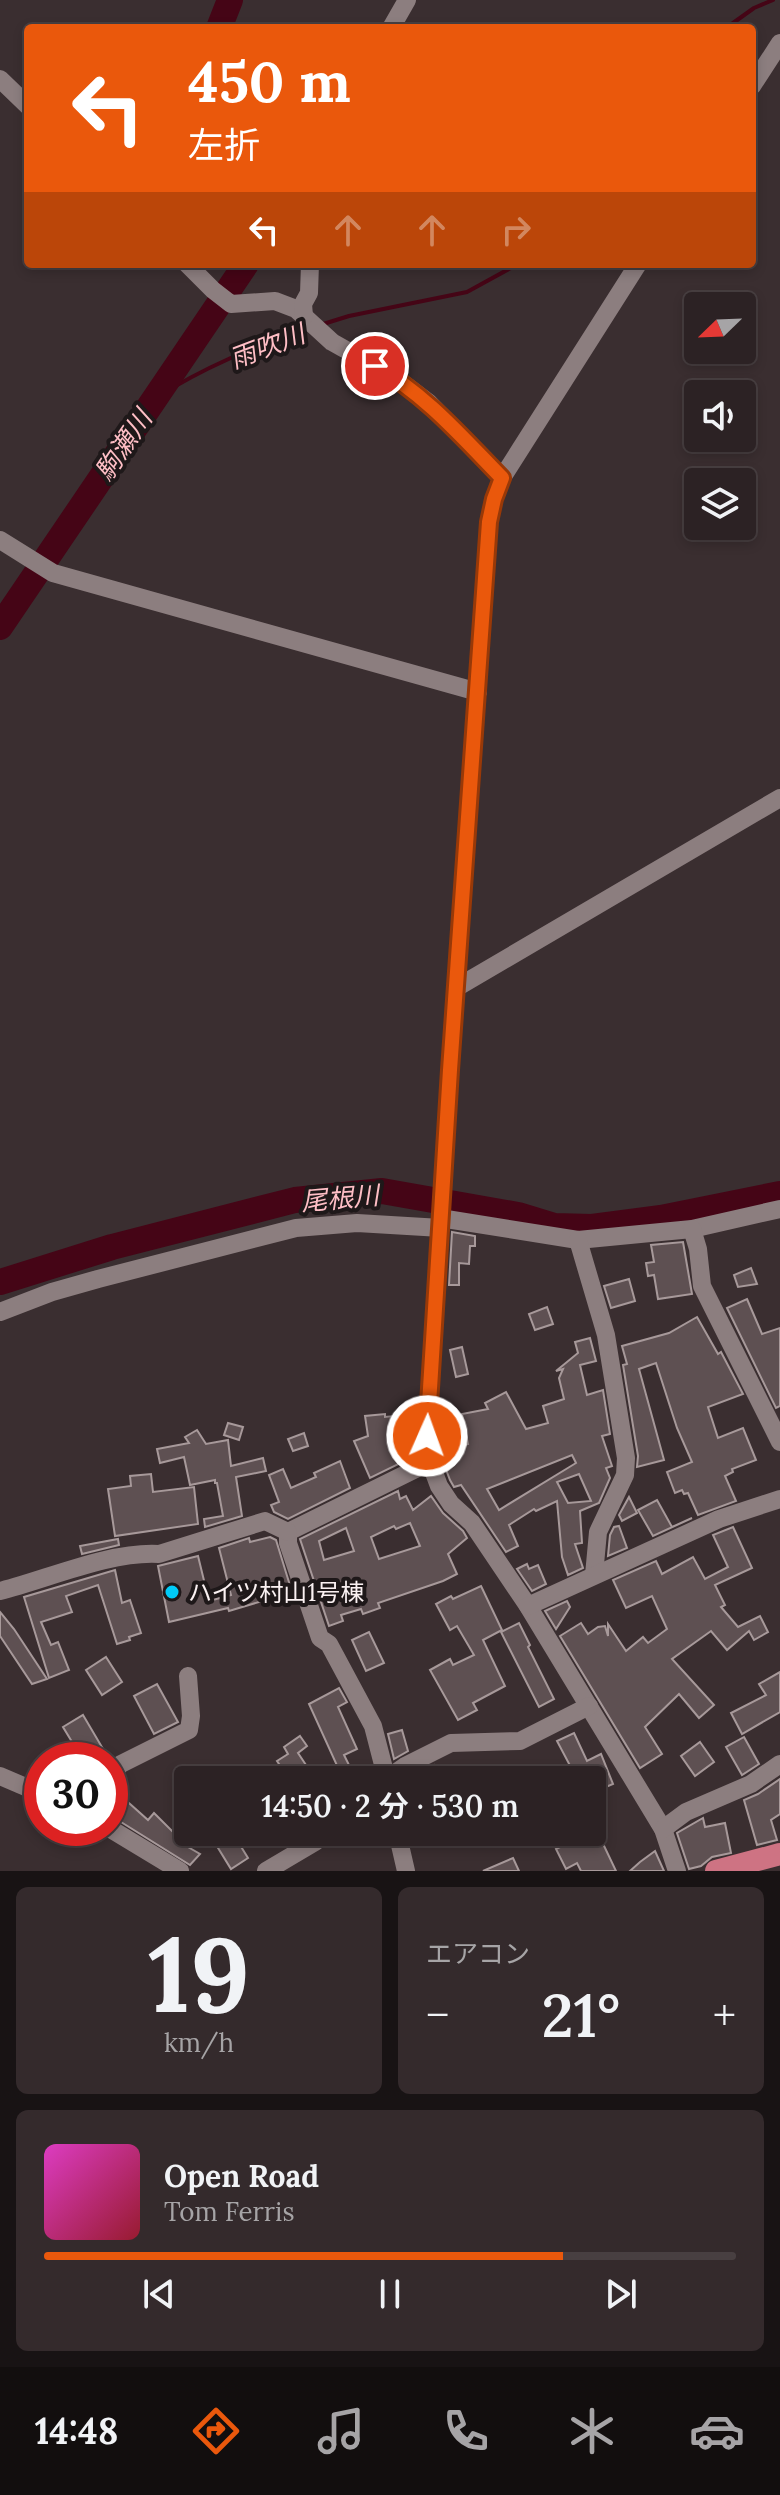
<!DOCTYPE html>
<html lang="ja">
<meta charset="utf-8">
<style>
body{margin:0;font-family:Lora,"Noto Sans JP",serif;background:#342a2c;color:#f1f3f6;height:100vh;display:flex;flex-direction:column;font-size:30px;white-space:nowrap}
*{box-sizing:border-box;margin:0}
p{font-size:26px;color:#a6a4a6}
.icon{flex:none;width:44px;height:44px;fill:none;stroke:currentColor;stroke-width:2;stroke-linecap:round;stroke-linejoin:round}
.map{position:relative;height:1871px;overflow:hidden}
.sheet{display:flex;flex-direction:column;gap:16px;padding:16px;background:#181314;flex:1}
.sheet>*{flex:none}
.hud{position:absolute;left:24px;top:24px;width:732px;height:244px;border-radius:8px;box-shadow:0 4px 12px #0003,0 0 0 2px #483f41;background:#ea580c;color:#fff;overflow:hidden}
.needle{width:52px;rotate:247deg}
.buttons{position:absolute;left:684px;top:292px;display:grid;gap:16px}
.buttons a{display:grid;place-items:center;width:72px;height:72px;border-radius:8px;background:#2c2224;box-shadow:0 4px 12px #0003,0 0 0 2px #483f41;font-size:40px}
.speed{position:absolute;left:24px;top:1742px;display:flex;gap:16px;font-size:40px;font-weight:700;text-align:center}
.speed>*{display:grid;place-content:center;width:104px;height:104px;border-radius:50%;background:#2c2224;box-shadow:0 4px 12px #0003,0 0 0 2px #483f41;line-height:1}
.speed .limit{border:12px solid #d22;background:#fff;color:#111}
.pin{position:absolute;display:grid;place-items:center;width:68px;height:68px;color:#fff;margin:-34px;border:4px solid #fff;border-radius:50%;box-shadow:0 2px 8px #0007}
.me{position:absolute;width:88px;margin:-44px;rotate:2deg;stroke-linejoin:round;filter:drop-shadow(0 0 6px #0008)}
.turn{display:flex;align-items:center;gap:28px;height:168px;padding:0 32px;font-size:36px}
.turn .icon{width:104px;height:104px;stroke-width:2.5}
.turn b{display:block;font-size:56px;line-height:68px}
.lanes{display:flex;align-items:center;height:76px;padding:0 32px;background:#0003;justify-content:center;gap:40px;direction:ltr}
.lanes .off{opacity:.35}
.big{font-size:60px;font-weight:600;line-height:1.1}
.sheet .card{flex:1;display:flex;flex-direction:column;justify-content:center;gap:12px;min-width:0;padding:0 28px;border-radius:12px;background:#342a2c}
.sheet .dial{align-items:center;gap:0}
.dial b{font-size:104px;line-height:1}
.song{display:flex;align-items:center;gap:24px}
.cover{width:96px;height:96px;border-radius:12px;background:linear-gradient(135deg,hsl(310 70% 55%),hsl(350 70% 35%))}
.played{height:8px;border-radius:4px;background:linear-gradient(90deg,#ea580c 75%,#483f41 75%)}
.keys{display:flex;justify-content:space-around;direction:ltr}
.heat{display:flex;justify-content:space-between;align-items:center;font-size:44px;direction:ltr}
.sheet .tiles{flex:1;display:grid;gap:16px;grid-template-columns:1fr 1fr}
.card:last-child{grid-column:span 2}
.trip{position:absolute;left:174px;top:1766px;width:432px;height:80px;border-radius:8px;background:#2c2224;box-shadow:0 4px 12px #0003,0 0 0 2px #483f41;font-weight:600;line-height:80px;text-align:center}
.menu{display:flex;height:128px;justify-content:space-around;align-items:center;background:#120e0e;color:#a6a4a6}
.menu .icon{width:56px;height:56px}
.menu .selected{color:#ea580c}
.menu b{font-size:36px;color:#f1f3f6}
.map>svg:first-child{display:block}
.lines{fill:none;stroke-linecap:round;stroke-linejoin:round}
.stream{stroke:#450516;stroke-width:4}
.river{stroke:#450516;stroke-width:26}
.building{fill:#5e5052;stroke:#a7999a;stroke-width:2;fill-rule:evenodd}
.minor{stroke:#8c7e7f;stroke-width:18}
.major{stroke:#ce7383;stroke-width:22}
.route-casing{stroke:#983908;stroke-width:20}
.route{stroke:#ea580c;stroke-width:14}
.poi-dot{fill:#00cbf8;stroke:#1e1819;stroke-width:3}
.labels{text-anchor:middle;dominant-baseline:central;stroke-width:8;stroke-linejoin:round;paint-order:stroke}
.poi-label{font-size:24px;fill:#faf1f2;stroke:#1e1819;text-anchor:start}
.water-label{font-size:26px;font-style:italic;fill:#febec5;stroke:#1e1819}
</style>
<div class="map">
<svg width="780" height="1871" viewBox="0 0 780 1871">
<rect width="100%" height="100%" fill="#3a2e30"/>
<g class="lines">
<g class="stream">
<polyline points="726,28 754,8 773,0"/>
<polyline points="320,325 349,316 467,292 518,264"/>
<path d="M156 398C204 367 254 347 307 328"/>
</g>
<g class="river">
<polyline points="219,28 230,0"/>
<polyline points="0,627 246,264"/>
<polyline points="0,1282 112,1247 295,1200 382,1191 518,1215 554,1226 592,1227 661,1218 780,1194"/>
</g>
</g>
<g class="building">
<polygon points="452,1232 475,1236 475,1246 470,1246 469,1264 459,1263 459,1285 449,1285"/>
<polygon points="683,1242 692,1294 658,1299 654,1275 648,1276 646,1263 654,1262 651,1245"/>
<polygon points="751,1268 757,1284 738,1287 734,1275"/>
<polygon points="629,1279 635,1301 611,1308 604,1286"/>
<polygon points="747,1299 762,1334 780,1328 780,1406 776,1408 727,1308"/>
<polygon points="547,1307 553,1324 535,1330 529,1314"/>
<polygon points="697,1317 718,1354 721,1352 743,1394 708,1407 718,1438 743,1428 756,1460 732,1469 733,1472 725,1476 736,1501 698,1515 688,1493 684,1494 682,1490 675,1493 667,1472 692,1462 677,1428 656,1363 639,1369 664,1460 637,1467 638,1456 623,1365 627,1364 622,1346 669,1333"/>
<path d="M590 1338 596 1361 580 1365 587 1395 603 1390 610 1434 602 1436 612 1466 606 1468 610 1478 599 1503 580 1511 582 1543 575 1544 583 1568 568 1575 562 1557 557 1501 536 1511 534 1509 509 1525 518 1546 506 1552 461 1485 454 1487 450 1480 442 1459 440 1422 442 1421 446 1450 468 1444 462 1414 488 1409 485 1403 506 1392 526 1429 548 1423 543 1406 564 1399 559 1378 563 1369 556 1371 578 1353 575 1342ZM572 1455 576 1463 499 1510 487 1489ZM579 1474 591 1501 568 1503 557 1482Z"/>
<polygon points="462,1347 468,1374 456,1377 450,1350"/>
<polygon points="385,1414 385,1417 415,1414 417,1455 370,1478 354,1441 368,1436 365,1416"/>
<polygon points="228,1423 243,1427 239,1440 224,1435"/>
<polygon points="197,1430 206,1444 228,1440 231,1466 263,1458 266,1471 236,1477 242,1516 205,1527 204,1519 223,1516 217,1483 215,1483 215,1480 190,1485 184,1457 160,1463 157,1449 189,1443 185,1437"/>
<polygon points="304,1433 308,1446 293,1451 288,1439"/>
<polygon points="340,1461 350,1488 288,1519 274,1512 271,1505 279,1502 269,1475 283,1469 291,1488 316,1477 314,1473"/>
<polygon points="151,1474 153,1492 194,1487 198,1524 115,1536 108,1489 131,1486 130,1476"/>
<path d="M398 1491 400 1499 406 1496 413 1510 431 1496 443 1513 463 1531 467 1538 448 1554 457 1574 443 1581 378 1603 380 1608 363 1614 361 1609 341 1615 343 1621 329 1626 300 1539ZM410 1523 420 1546 379 1559 371 1537 394 1526 396 1529ZM346 1528 354 1551 324 1560 319 1541Z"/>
<polygon points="629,1497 637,1513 622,1521 619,1515"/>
<polygon points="657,1500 672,1527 692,1518 653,1536 638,1510"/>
<polygon points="619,1526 627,1548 608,1556 610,1535 614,1527"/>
<polygon points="733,1527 752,1568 715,1585 725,1605 721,1607 738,1627 760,1616 768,1632 754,1640 749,1631 727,1650 711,1631 672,1659 714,1705 699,1718 679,1694 645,1727 662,1754 640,1768 560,1636 581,1623 588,1634 598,1627 605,1626 608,1636 608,1624 626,1651 643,1637 648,1643 667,1629 652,1596 626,1608 613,1580 656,1561 662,1574 693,1557 705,1579 728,1567 713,1535"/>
<polygon points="270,1537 276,1540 292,1592 229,1611 228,1608 169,1622 158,1566 198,1556 209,1601 231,1595 219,1548 249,1538 250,1542"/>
<polygon points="118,1539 119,1545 82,1554 80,1546"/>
<polygon points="527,1564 529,1569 538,1565 546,1584 532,1591 517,1569"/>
<polygon points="115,1570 122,1603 130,1600 141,1633 129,1637 130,1640 117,1644 98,1585 66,1596 72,1612 41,1622 51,1645 58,1642 69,1670 49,1678 24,1597"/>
<polygon points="481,1586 502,1630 483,1640 505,1686 473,1703 477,1710 458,1720 430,1670 450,1659 453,1665 474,1655 457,1626 450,1630 436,1604 451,1596 453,1599"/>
<polygon points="567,1601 570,1607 556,1629 545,1611"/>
<polygon points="0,1612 14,1629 47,1679 32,1684 0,1636"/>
<polygon points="519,1623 530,1645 528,1647 554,1699 539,1707 501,1632"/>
<polygon points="369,1632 384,1663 366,1671 352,1640"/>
<polygon points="106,1657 122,1682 102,1695 86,1670"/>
<polygon points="780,1672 780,1712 742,1734 731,1713 766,1695 759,1684"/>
<polygon points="157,1684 178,1722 154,1734 134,1696"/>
<polygon points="339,1688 347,1702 338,1707 357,1749 344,1755 349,1765 339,1770 309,1704"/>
<polygon points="83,1715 109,1759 108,1760 83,1760 63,1727"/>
<polygon points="402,1730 408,1751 394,1759 388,1734"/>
<polygon points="574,1733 587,1761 601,1754 613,1784 592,1793 592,1780 588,1780 585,1773 576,1777 557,1741"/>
<polygon points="300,1736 307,1746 298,1753 316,1780 290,1780 277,1761 288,1754 284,1747"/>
<polygon points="744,1737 759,1764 742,1775 726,1747"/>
<polygon points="700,1742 714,1762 695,1776 681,1756"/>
<polygon points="434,1765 441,1780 406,1780 411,1776"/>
<polygon points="780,1779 780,1814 771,1820 777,1840 757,1845 744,1800 758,1794"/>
<polygon points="120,1795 148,1820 154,1813 188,1847 200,1854 190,1865 113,1817 110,1814 110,1805"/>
<polygon points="703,1818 705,1827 725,1823 731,1853 712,1857 701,1866 689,1869 677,1833"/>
<polygon points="596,1829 616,1871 581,1871 577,1863 566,1869 556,1849"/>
<polygon points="232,1832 248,1858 231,1869 215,1843"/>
<polygon points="655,1851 664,1871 630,1871 640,1862"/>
<polygon points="513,1858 519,1871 483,1871"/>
</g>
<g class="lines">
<g class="minor">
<polyline points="391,28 407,0"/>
<polyline points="0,79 28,106"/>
<polyline points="752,86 780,43"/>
<polyline points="187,264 213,290 231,304 275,301 296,309 332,342 396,378 429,403 502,478"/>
<polyline points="638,264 502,478 494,499 489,522 450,1070 427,1436 430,1462 439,1486 451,1504 472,1523 528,1606 663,1829 677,1871"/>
<polyline points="304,316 303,304 309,293 310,264"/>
<polyline points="0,540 53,573 478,692"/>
<polyline points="456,988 780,798"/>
<polyline points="440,1218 578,1240 692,1229 780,1209"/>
<polyline points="692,1229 698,1249 702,1286 780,1442"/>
<polyline points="578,1240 606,1335 626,1458 625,1475 598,1532 594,1575"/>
<polyline points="0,1312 52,1292 98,1279 296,1228 357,1223 441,1228"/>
<polyline points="288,1532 288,1543 320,1638 329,1644 373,1726 387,1780"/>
<polyline points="288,1532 430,1462"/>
<path d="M0 1591C48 1579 110 1551 159 1554L265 1521 288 1532"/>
<polyline points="528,1606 719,1519 780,1499"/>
<polyline points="110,1775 121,1764 189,1730 191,1716 188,1676"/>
<polyline points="0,1776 42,1794"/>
<polyline points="385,1780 405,1766 451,1743 520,1741 589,1706"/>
<polyline points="109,1828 180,1871"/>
<polyline points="663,1829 686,1812 751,1784 780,1764"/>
<polyline points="397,1832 406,1871"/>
<polyline points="266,1871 315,1842 326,1832"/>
</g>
<polyline class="major" points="716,1871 780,1854"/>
</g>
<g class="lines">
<g class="route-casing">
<path id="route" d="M375 366C425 394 462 437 502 478L494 499 489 522 450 1070 427 1436"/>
</g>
<use href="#route" class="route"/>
</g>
<circle class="poi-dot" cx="172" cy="1592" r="8"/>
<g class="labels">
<g class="poi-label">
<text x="188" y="1592">ハイツ村山1号棟</text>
</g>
<g class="water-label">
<text transform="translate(267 346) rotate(-21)">雨吹川</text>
<text transform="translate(123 445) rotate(-56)">駒瀬川</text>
<text transform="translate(340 1198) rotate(-5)">尾根川</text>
</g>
</g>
</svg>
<div class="buttons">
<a><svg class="needle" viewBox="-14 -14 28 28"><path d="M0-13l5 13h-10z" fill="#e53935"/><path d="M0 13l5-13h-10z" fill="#a6a4a6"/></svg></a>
<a><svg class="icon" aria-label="sound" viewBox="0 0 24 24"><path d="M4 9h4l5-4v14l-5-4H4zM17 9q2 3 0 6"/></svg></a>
<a><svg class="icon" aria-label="layers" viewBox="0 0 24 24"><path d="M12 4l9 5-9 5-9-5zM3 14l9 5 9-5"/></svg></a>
</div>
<div class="speed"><div class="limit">30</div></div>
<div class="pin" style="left:375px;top:366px;background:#d93025"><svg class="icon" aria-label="arrive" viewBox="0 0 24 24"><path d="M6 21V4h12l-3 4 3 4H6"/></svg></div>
<svg class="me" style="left:427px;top:1436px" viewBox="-20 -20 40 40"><circle r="17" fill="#ea580c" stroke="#fff" stroke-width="3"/><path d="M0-11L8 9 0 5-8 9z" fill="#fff"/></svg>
<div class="trip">14:50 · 2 分 · 530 m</div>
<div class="hud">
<div class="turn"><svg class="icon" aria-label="left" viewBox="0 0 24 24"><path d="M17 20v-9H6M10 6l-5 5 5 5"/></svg><div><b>450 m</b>左折</div></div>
<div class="lanes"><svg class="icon" aria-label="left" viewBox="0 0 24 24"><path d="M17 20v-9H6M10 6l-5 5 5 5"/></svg><svg class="icon off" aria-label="ahead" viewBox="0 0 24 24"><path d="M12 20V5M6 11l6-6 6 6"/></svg><svg class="icon off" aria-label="ahead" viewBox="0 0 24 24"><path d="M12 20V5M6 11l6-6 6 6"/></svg><svg class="icon off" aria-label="right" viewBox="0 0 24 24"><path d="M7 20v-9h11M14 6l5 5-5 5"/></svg></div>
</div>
</div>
<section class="sheet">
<div class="tiles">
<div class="card dial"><b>19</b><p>km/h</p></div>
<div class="card"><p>エアコン</p>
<div class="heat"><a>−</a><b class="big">21°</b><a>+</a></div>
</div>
<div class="card">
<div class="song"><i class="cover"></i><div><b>Open Road</b><p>Tom Ferris</p></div></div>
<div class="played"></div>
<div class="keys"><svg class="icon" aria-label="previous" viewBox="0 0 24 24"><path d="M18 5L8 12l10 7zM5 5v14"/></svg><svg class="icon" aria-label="pause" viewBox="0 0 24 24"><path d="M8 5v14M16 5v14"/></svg><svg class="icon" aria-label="next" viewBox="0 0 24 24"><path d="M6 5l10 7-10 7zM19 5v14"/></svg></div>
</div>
</div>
</section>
<nav class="menu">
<b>14:48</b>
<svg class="icon selected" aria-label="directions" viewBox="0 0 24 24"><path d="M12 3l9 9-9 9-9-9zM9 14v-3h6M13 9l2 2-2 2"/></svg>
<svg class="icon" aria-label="music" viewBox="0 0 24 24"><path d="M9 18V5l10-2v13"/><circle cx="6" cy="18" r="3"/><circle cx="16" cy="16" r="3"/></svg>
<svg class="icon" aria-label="phone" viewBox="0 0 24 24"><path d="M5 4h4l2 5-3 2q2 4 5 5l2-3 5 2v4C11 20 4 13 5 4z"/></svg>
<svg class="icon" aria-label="climate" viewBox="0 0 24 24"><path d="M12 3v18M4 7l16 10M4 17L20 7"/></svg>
<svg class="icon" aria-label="car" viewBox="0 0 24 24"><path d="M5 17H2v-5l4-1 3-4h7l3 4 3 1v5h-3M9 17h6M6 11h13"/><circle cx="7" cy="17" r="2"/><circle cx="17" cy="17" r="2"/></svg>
</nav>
